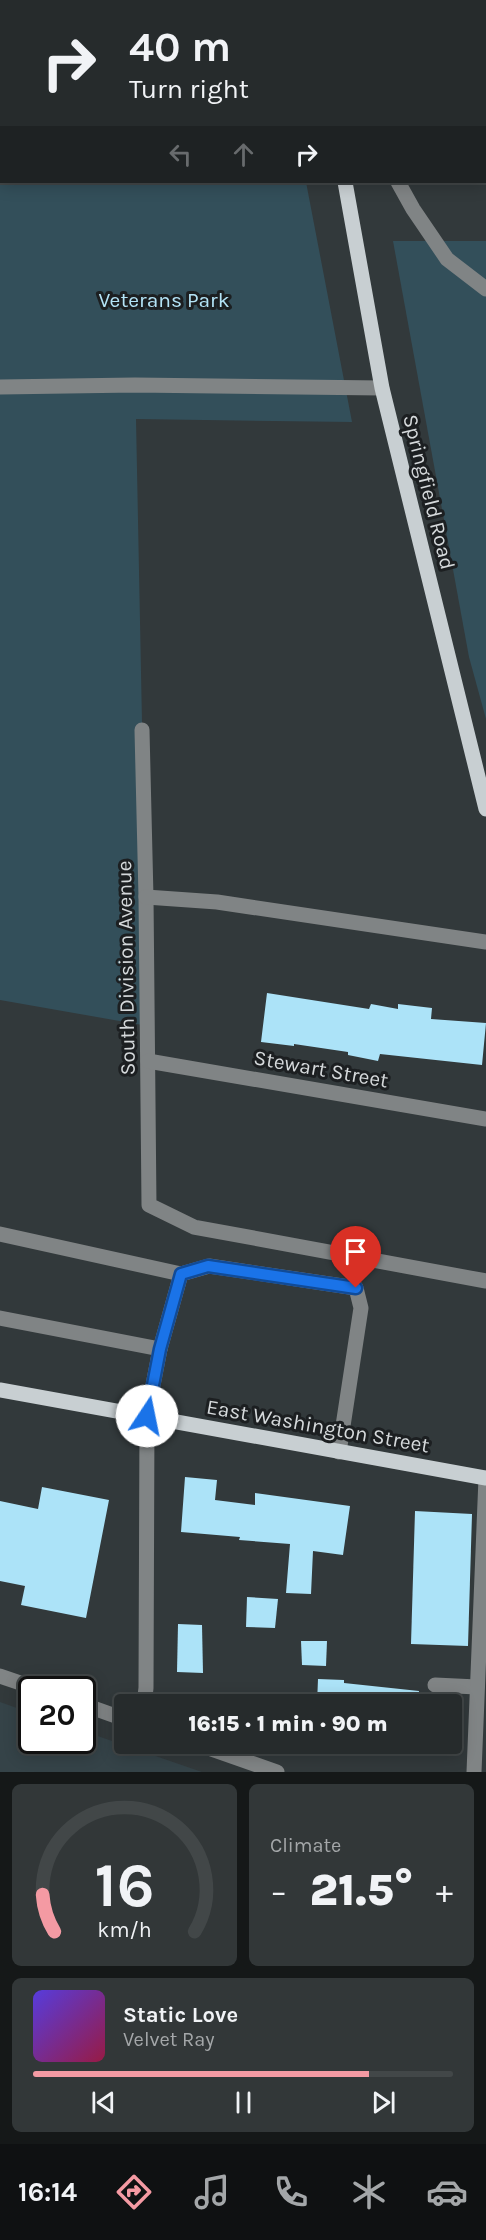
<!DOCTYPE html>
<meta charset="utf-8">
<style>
body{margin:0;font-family:Karla,sans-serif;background:#323738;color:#f1f3f6;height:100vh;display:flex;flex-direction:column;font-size:22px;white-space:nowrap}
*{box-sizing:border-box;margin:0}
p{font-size:20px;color:#a4a7a9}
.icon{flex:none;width:33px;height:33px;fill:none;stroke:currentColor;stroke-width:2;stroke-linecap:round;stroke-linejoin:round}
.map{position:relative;height:1772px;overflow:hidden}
.side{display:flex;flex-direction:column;gap:12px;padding:12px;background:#151818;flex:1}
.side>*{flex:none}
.guide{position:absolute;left:0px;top:0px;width:486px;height:183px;box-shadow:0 3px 15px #0003,0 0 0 2px #424748;background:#262b2c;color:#f1f3f6;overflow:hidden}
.speed{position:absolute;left:18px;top:1676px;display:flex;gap:12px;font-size:30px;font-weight:700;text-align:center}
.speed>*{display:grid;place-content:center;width:78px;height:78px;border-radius:50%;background:#262b2c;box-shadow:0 3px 15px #0003,0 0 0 2px #424748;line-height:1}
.speed .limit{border:3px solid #111;border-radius:9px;background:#fff;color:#111}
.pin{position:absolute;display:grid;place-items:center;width:51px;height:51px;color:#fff;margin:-62px -26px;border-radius:50% 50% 50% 0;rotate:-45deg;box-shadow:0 0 6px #0007}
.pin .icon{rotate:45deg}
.me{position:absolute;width:66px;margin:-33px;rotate:11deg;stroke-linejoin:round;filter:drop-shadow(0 0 4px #0008)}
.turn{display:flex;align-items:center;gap:21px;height:126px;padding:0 30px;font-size:27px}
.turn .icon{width:78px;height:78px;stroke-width:2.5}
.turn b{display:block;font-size:42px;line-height:51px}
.lanes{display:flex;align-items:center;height:57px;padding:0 30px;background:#0003;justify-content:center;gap:30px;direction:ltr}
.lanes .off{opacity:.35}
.big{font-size:45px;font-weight:800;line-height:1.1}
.side .card{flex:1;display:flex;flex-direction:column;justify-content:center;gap:9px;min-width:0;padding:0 21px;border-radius:9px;background:#323738}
.side .dial{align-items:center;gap:0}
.dial svg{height:156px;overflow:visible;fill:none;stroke:#424748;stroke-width:7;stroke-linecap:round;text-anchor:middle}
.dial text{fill:#f1f3f6;stroke:none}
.song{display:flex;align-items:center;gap:18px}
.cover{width:72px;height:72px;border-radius:9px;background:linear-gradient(135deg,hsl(250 70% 55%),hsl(340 70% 35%))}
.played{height:6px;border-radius:3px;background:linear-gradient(90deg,#f49aa3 80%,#424748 80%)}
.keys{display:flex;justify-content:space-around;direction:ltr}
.heat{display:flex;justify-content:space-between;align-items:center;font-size:33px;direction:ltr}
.side .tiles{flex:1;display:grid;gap:12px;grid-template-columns:1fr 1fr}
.card:last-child{grid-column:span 2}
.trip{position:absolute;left:114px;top:1694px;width:348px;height:60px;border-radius:6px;background:#262b2c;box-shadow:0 3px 15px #0003,0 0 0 2px #424748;font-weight:800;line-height:60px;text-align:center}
.tab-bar{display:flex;height:96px;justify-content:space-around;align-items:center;background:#0f1112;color:#a4a7a9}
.tab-bar .icon{width:42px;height:42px}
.tab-bar .active{color:#f49aa3}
.tab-bar b{font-size:27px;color:#f1f3f6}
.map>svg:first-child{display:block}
.built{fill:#354348}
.green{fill:#334f5a}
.building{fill:#ace3f8}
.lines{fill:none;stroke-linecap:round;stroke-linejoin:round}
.minor{stroke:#808485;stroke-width:15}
.major{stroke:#c8cfd2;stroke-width:15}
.route-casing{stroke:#114b97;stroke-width:15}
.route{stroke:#1a73e8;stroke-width:10}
.labels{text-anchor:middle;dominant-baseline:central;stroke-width:6;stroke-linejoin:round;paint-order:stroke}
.park-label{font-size:21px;fill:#b4e4f7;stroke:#1c1f21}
.street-label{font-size:21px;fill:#d5d9db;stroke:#1c1f21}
</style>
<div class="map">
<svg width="486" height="1772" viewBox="0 0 486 1772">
<rect width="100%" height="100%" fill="#32393b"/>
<polygon class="built" points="0,1702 31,1713 32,1740 82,1740 83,1731 202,1772 0,1772"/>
<g class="green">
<polygon points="0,0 272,0 2,2 2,182 306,182 352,422 136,419 148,1026 0,1000"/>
<polygon points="393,241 486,241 486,719 469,657"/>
</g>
<g class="building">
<polygon points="267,993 369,1009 371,1004 398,1009 398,1004 432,1008 431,1019 486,1023 482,1065 380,1054 378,1061 348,1055 348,1052 294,1044 294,1046 261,1042"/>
<polygon points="185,1477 217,1480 215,1500 255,1505 255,1493 350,1506 343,1555 313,1551 311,1594 286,1593 290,1544 239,1540 240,1537 181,1532"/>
<polygon points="42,1487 109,1500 86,1618 21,1605 25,1586 0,1581 0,1501 38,1509"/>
<polygon points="415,1511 472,1514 468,1646 411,1644"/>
<polygon points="247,1597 278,1599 275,1628 246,1627"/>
<polygon points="178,1624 202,1625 203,1673 177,1672"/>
<polygon points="301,1641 327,1641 326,1666 302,1665"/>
<polygon points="318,1679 344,1680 344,1683 419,1691 418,1704 317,1704"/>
</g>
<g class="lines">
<g class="minor">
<polyline points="95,2 97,0"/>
<polyline points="0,44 2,44"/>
<polyline points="398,182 413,209 447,259 486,289"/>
<polyline points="0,387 135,385 382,388"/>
<polyline points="142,730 146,897 149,1205 194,1227 486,1281"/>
<polyline points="146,897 217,902 486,942"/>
<polyline points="148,1061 486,1119"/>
<polyline points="0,1234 181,1274 209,1266 356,1288 361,1308 339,1452"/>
<polyline points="0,1318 160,1349 181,1274"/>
<polyline points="0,1676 38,1689"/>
<polyline points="435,1685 477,1687"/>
<polyline points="82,1704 124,1719"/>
<polyline points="144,1704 146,1688 147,1416 160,1349"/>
<polyline points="194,1743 277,1772"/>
<polyline points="474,1772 486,1478"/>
</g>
<g class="major">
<polyline points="310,0 310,2"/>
<polyline points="345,182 382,388 486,809"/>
<polyline points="0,1390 486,1478"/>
</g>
</g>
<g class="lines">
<g class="route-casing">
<polyline id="route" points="147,1416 160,1349 181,1274 208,1266 356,1288"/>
</g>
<use href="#route" class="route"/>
</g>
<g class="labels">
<g class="park-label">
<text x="164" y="300">Veterans Park</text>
</g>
<g class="street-label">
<text transform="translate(429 492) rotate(76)">Springfield Road</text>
<text transform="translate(126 968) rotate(-91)">South Division Avenue</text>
<text transform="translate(321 1069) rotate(10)">Stewart Street</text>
<text transform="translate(318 1426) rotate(10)">East Washington Street</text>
</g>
</g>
</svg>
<div class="speed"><div class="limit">20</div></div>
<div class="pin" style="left:356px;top:1288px;background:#d93025"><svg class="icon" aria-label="arrive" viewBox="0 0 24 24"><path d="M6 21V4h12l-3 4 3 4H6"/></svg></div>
<svg class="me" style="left:147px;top:1416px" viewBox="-20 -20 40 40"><circle r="19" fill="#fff"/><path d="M0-13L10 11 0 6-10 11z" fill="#1a73e8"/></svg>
<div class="trip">16:15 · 1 min · 90 m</div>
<div class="guide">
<div class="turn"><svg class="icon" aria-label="right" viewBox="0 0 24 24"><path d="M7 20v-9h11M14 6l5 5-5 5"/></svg><div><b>40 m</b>Turn right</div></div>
<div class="lanes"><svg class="icon off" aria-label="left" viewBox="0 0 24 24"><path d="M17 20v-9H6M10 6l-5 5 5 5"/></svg><svg class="icon off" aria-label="ahead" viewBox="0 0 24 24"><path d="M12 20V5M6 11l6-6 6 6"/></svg><svg class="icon" aria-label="right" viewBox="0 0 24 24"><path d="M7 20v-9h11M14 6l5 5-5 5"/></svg></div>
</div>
</div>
<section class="side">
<div class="tiles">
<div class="card dial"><svg viewBox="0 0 100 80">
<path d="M14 69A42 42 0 1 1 86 69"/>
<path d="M14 69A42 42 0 0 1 8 50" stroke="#f49aa3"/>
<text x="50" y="56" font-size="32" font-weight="700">16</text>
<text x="50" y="72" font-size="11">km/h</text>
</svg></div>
<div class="card"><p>Climate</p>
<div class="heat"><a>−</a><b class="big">21.5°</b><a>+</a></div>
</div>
<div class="card">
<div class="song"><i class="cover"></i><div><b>Static Love</b><p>Velvet Ray</p></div></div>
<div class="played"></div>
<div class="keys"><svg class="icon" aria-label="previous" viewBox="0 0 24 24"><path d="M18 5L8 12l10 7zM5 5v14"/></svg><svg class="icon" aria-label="pause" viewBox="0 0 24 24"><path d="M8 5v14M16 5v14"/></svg><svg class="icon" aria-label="next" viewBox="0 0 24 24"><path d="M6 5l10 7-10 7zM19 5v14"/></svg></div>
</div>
</div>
</section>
<nav class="tab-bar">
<b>16:14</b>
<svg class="icon active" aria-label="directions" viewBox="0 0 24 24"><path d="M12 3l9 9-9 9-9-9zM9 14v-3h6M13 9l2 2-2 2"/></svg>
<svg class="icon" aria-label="music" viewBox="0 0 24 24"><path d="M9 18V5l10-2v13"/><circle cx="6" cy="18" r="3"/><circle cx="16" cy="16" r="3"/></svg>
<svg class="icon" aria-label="phone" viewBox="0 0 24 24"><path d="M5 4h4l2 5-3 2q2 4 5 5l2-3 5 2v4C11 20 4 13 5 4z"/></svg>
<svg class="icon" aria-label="climate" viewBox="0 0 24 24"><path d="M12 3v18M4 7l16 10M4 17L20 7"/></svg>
<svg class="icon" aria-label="car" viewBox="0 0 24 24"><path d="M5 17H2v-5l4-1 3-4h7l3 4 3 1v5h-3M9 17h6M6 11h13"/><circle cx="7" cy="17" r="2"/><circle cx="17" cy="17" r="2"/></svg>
</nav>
